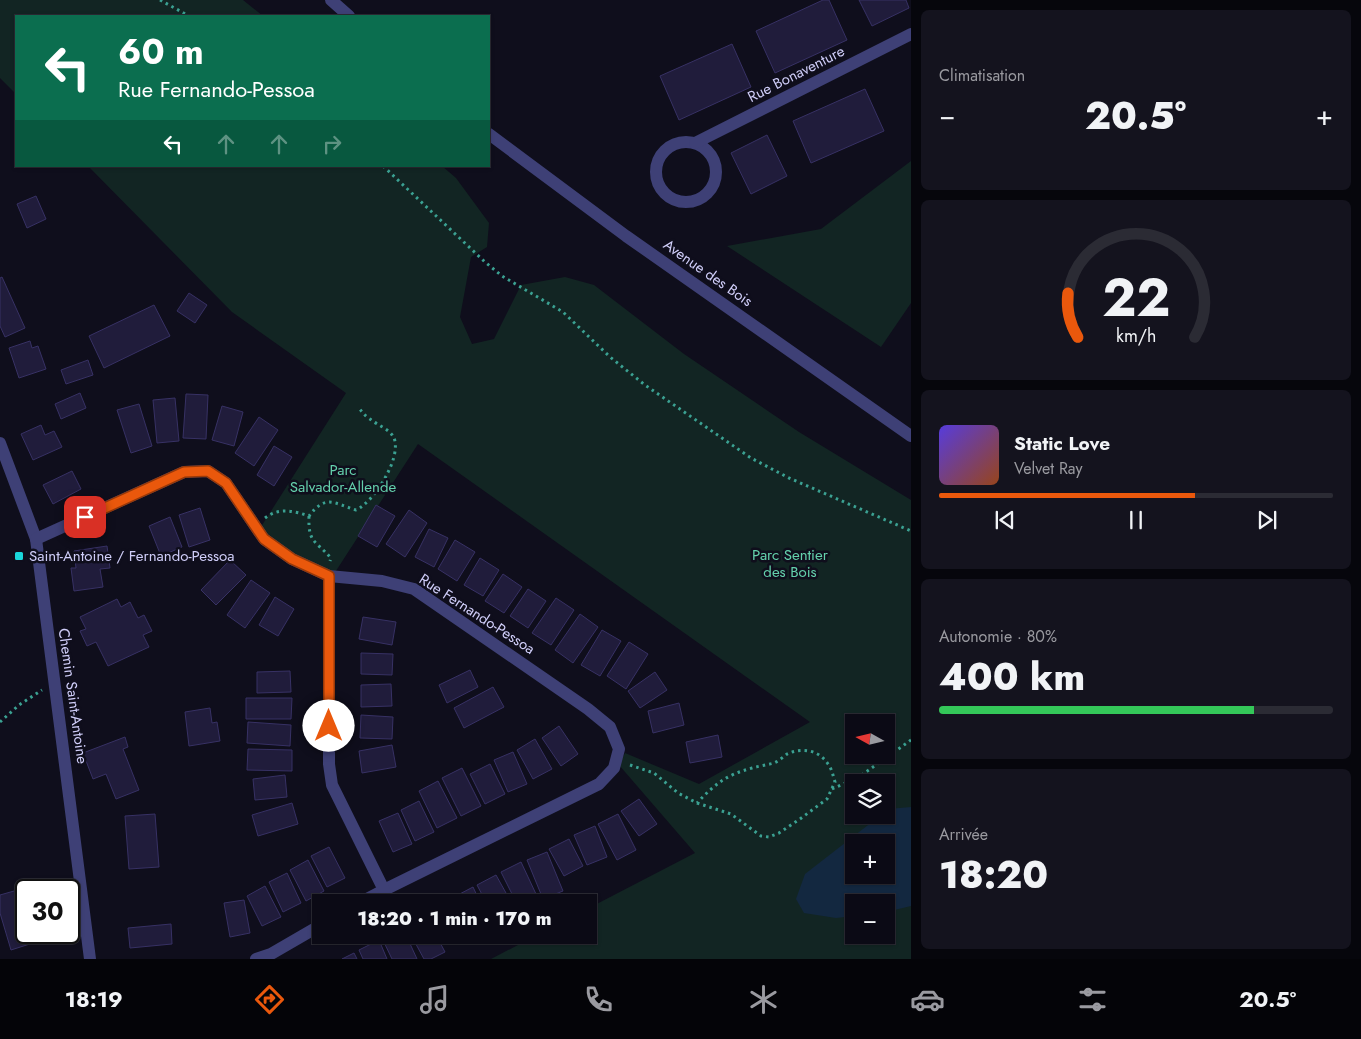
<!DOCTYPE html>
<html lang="fr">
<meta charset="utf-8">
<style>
body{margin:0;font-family:Jost,sans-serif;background:#14131e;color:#f1f3f6;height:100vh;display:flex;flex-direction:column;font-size:19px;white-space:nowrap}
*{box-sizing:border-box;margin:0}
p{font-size:16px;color:#9a9aa0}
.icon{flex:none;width:28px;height:28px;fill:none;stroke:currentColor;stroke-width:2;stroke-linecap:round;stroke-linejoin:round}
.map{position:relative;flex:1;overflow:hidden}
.side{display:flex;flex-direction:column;gap:10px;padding:10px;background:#06060c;width:450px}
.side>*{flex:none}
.banner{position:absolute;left:15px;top:15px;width:475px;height:152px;border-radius:0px;box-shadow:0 1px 4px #0004,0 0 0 1px #2b2b34;background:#0b6e4f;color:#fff;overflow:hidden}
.needle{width:32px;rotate:278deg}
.fabs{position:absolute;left:845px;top:714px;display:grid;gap:10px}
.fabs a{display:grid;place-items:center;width:50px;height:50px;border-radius:0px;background:#0b0a15;box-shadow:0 1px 4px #0004,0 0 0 1px #2b2b34;font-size:25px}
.speed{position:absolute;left:15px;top:879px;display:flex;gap:10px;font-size:25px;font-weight:700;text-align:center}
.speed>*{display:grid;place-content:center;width:65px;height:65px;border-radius:50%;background:#0b0a15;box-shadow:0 1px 4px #0004,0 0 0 1px #2b2b34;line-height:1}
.speed .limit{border:2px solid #111;border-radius:8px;background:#fff;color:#111}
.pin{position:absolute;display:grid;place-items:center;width:42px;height:42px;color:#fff;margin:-21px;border-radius:10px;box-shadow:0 2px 8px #0006}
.me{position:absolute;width:55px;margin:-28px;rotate:0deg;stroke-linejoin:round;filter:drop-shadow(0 0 4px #0008)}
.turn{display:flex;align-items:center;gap:18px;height:105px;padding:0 20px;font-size:22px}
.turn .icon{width:65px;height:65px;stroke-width:2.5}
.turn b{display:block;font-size:35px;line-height:42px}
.lanes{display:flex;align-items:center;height:48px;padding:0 20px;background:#0003;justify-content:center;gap:25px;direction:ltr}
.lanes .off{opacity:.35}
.big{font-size:38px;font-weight:800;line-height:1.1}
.side .widget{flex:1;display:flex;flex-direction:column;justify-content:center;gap:8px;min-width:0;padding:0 18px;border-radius:8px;background:#14131e}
.side .dial{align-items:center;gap:0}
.dial svg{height:130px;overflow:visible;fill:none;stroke:#2b2b34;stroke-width:7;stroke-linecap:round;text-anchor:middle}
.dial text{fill:#f1f3f6;stroke:none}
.song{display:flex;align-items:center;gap:15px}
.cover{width:60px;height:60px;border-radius:8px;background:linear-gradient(135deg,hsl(250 70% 55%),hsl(20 70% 35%))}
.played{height:5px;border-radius:2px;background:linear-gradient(90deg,#ea580c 65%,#2b2b34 65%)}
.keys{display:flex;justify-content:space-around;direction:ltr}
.heat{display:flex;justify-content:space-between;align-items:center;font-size:28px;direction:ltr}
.charge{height:8px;border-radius:4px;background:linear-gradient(90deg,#34c759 80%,#2b2b34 0)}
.trip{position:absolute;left:312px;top:894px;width:285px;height:50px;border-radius:0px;background:#0b0a15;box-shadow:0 1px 4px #0004,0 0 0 1px #2b2b34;font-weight:800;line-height:50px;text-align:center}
.tabs{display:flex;height:80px;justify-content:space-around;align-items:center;background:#040408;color:#9a9aa0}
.tabs .icon{width:35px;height:35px}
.tabs .active{color:#ea580c}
.tabs b{font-size:22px;color:#f1f3f6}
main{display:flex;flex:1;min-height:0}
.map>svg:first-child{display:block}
.green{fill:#122523;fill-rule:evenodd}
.water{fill:#132840;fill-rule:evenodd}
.building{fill:#201c3b;stroke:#373164}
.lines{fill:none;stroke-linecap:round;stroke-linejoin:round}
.path{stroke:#3ba192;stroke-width:3;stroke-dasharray:2.5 4;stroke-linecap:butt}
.minor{stroke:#3e4076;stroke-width:12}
.route-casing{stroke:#983908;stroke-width:12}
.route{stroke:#ea580c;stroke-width:9}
.poi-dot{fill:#1ad6da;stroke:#0f0e1c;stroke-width:2}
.labels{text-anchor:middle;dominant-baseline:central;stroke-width:5;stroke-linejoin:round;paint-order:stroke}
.street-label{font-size:15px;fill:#d0cef9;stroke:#0f0e1c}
.park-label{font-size:15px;fill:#64d0ac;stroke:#0f0e1c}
.poi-label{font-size:15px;fill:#d0cef9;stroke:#0f0e1c;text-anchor:start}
</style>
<main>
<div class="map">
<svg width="911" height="959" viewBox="0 0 911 959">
<rect width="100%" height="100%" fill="#0f0e1c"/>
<g class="green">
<polygon points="0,0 243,0 263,16 16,16 16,94 0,78"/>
<polygon points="911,161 911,303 881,347 727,246 821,229"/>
<path d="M88 166H442L456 178 489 223 487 247 471 257 460 317 472 344 494 339 521 285 565 277 594 285 684 354 799 432 911 500V959H491L537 935H589V908L695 853 619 765 625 753 699 784 810 722 418 444 334 574 295 558 259 530 346 393 232 312ZM854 722H886V755H854ZM854 782H886V815H854ZM854 842H886V875H854ZM854 902H886V935H854Z"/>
</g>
<path class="water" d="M911 807V906L886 912V902H854V916L836 918 804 913 796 899 805 874 881 815H886V811L888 809ZM854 842H886V875H854Z"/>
<g class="building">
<polygon points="823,0 829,0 847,40 775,73 756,31"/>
<polygon points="859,0 906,0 909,8 872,26"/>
<polygon points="732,44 751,87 679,120 660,76"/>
<polygon points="865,89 884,131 811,163 793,121"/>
<polygon points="767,135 787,176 751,194 731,153"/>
<polygon points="36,196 46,219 27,228 17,204"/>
<polygon points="2,277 25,328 5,337 0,326 0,278"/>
<polygon points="189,293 207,305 195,323 177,311"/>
<polygon points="154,305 170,336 104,368 89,336"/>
<polygon points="30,341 32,348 38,346 46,369 19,378 9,348"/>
<polygon points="88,360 93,375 66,384 61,370"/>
<polygon points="80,393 86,408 61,419 55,404"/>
<polygon points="186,394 208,395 206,439 183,438"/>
<polygon points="175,398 179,441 157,443 153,400"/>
<polygon points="139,404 152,446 131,453 117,410"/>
<polygon points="222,406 243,412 234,446 212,440"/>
<polygon points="259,417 278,430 254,466 235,453"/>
<polygon points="41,425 45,435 54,431 62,447 33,460 21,434"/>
<polygon points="274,446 292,457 274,486 257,475"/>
<polygon points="72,471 81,489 53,504 43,485"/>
<polygon points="376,505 395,516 377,547 358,536"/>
<polygon points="200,508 210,540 189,547 179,515"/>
<polygon points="409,510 427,523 405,557 386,544"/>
<polygon points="170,517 182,547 161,556 149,526"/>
<polygon points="429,529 448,538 434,567 415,557"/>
<polygon points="455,540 475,552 457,581 438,569"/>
<polygon points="107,546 110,568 100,569 103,587 74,591 71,568 76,568 74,551"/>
<polygon points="480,558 499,570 483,596 464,585"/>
<polygon points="230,560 246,575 216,605 201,590"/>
<polygon points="503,574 522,587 504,613 485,601"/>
<polygon points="251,580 270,593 245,628 227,615"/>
<polygon points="528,589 546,601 528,628 510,616"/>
<polygon points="275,597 294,609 278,636 259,625"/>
<polygon points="556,598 574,610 551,645 532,633"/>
<polygon points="117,599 121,607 130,602 138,618 144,615 152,631 143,635 149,647 108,666 96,642 87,646 80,631 86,629 80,617"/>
<polygon points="580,614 598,627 573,663 555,650"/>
<polygon points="363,617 396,622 392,645 359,639"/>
<polygon points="602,630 621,641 600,676 581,665"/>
<polygon points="629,642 648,654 626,689 607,676"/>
<polygon points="361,653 393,654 392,675 361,674"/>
<polygon points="470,670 478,687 447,703 439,685"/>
<polygon points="290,671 291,692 257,693 257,672"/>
<polygon points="655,672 667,690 640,708 628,691"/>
<polygon points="391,684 392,706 361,707 361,685"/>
<polygon points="493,687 504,707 464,728 454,708"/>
<polygon points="246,698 292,698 291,719 246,719"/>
<polygon points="679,703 684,725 653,733 648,711"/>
<polygon points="210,708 212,723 217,722 220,741 189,746 185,712"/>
<polygon points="361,715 393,717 392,739 360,738"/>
<polygon points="248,722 291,725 290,746 247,743"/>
<polygon points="559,726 578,754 561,766 542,738"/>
<polygon points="718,735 722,757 690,763 686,742"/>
<polygon points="125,737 128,747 123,749 139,790 116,799 106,774 93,779 83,753"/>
<polygon points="535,739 552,769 533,779 517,750"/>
<polygon points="392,745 396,767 362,773 359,751"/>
<polygon points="248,749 292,750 292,771 247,770"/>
<polygon points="513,752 527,784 508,792 494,760"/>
<polygon points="490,764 505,794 485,804 470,774"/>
<polygon points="462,768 481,806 461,816 442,778"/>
<polygon points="285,775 287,797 255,800 253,779"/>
<polygon points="438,781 457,818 437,828 419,791"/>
<polygon points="639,799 657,824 639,836 621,811"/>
<polygon points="419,801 434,832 415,841 401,810"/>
<polygon points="292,803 298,824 258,836 252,815"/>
<polygon points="398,813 412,844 393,852 379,821"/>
<polygon points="155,814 159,867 129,869 125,816"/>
<polygon points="618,814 636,850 617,860 598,824"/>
<polygon points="595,826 607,857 587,865 574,835"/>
<polygon points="569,839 583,866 564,876 549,849"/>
<polygon points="329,847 345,878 327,887 311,856"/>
<polygon points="547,852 563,891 543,899 527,860"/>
<polygon points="308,860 324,891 306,901 290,870"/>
<polygon points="521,862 536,894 516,902 501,872"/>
<polygon points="287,873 301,903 283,912 269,882"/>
<polygon points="496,875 511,902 486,902 477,885"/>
<polygon points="265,886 281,917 262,926 247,896"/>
<polygon points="473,887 480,902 457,902 454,897"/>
<polygon points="21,889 26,908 26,932 33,932 36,942 11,950 0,913 0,895"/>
<polygon points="244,900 250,933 230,937 224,903"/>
<polygon points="171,924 172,944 130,948 128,928"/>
<polygon points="387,935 406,935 417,959 392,959 382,938"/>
<polygon points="411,935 436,935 445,952 431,959 424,959"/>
<polygon points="379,940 387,959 363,959 359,950"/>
<polygon points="354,953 357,959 342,959"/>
</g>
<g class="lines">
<g class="path">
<polyline points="160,0 189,16"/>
<polyline points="383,166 485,262 502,276 563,312 610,357 645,385 751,458 789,478 911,531"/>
<path d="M309 516C308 543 315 540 331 558L330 561"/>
<path d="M265 518C279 507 294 511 309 516 326 494 333 503 356 510 374 502 402 458 394 438 390 429 377 425 370 419 365 416 362 412 359 408"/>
<polyline points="0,722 19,705 42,690"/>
<path d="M630 765 654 773 678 793 697 803 731 814 761 836 769 837 779 833 800 819 827 799 835 782C833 776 832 769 828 764 819 750 802 747 787 754 783 757 779 761 774 763 767 765 759 766 752 768 726 775 715 784 697 803"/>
<polyline points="832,789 859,777 911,740"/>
</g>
<g class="minor">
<polyline points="331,0 349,16"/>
<polyline points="489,134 626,236 911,436"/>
<circle cx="686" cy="172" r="30"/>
<polyline points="695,143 911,34"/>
<polyline points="0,443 36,539 90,959"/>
<polyline points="36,539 184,472 208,471 226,483 264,539 292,559 329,576 382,581 414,589 588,709 610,727 619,749 614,768 599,784 384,890 361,902"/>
<polyline points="329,576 329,764 332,785 384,890"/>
<polyline points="256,959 271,954 321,925"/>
</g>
</g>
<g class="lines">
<g class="route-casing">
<polyline id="route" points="85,517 184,472 208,471 226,483 264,539 292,559 329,576 329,726"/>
</g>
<use href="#route" class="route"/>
</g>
<rect class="poi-dot" x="14" y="551" width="10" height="10" rx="2.5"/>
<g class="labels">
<g class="street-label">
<text transform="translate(796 74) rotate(-27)">Rue Bonaventure</text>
<text transform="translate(708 273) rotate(35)">Avenue des Bois</text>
<text transform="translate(477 614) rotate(33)">Rue Fernando-Pessoa</text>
<text transform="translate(73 696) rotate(82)">Chemin Saint-Antoine</text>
</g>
<g class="park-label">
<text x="343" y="470">Parc<tspan x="343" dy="17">Salvador-Allende</tspan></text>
<text x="790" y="555">Parc Sentier<tspan x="790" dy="17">des Bois</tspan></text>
</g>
<g class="poi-label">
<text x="29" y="556">Saint-Antoine / Fernando-Pessoa</text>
</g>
</g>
</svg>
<div class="fabs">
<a><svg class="needle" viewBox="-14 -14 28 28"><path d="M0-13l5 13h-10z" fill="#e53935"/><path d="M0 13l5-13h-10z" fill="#9a9aa0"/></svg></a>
<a><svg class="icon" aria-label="layers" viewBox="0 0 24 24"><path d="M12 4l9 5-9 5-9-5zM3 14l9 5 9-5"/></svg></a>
<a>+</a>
<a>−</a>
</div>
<div class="speed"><div class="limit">30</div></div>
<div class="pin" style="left:85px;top:517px;background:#d93025"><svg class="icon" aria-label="arrive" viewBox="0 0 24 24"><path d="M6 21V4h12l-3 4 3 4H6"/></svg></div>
<svg class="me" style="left:329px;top:726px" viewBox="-20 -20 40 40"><circle r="19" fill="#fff"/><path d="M0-13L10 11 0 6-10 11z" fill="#ea580c"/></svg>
<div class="trip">18:20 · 1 min · 170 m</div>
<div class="banner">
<div class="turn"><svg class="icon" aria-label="left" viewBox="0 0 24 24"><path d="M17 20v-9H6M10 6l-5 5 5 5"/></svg><div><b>60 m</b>Rue Fernando-Pessoa</div></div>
<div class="lanes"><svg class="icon" aria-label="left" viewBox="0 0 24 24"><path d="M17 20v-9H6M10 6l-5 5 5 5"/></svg><svg class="icon off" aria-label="ahead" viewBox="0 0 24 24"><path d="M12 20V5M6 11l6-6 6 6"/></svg><svg class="icon off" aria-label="ahead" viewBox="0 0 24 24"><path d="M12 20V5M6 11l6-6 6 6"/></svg><svg class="icon off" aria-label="right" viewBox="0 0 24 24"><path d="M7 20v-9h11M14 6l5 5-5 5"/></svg></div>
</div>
</div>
<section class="side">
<div class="widget"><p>Climatisation</p>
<div class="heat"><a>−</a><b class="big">20.5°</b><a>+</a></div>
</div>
<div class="widget dial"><svg viewBox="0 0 100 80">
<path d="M14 69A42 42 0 1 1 86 69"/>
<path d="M14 69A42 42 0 0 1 8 42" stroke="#ea580c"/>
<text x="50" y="56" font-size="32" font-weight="700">22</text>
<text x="50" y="72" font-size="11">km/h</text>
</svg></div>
<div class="widget">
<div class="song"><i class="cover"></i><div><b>Static Love</b><p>Velvet Ray</p></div></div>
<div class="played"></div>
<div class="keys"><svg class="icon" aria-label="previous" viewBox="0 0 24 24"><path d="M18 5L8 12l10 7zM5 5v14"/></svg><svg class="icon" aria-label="pause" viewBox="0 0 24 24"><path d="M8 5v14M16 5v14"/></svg><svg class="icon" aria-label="next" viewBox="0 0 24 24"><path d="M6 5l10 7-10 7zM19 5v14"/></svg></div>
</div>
<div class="widget"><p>Autonomie · 80%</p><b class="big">400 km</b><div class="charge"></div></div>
<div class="widget"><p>Arrivée</p><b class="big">18:20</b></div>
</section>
</main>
<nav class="tabs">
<b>18:19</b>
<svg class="icon active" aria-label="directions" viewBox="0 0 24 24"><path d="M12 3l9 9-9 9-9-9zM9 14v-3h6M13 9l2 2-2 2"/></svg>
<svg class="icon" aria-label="music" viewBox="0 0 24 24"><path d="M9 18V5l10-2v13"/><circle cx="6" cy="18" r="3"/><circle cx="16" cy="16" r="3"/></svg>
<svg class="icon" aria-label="phone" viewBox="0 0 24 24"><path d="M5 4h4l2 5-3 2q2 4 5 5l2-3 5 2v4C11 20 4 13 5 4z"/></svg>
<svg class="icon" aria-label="climate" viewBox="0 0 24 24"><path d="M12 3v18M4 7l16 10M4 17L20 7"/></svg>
<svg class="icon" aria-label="car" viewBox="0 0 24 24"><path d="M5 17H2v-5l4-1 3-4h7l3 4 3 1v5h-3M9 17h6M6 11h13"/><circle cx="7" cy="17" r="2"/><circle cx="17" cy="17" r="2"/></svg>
<svg class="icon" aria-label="filters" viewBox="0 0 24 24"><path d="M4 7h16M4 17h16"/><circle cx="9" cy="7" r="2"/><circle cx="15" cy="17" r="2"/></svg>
<b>20.5°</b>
</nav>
